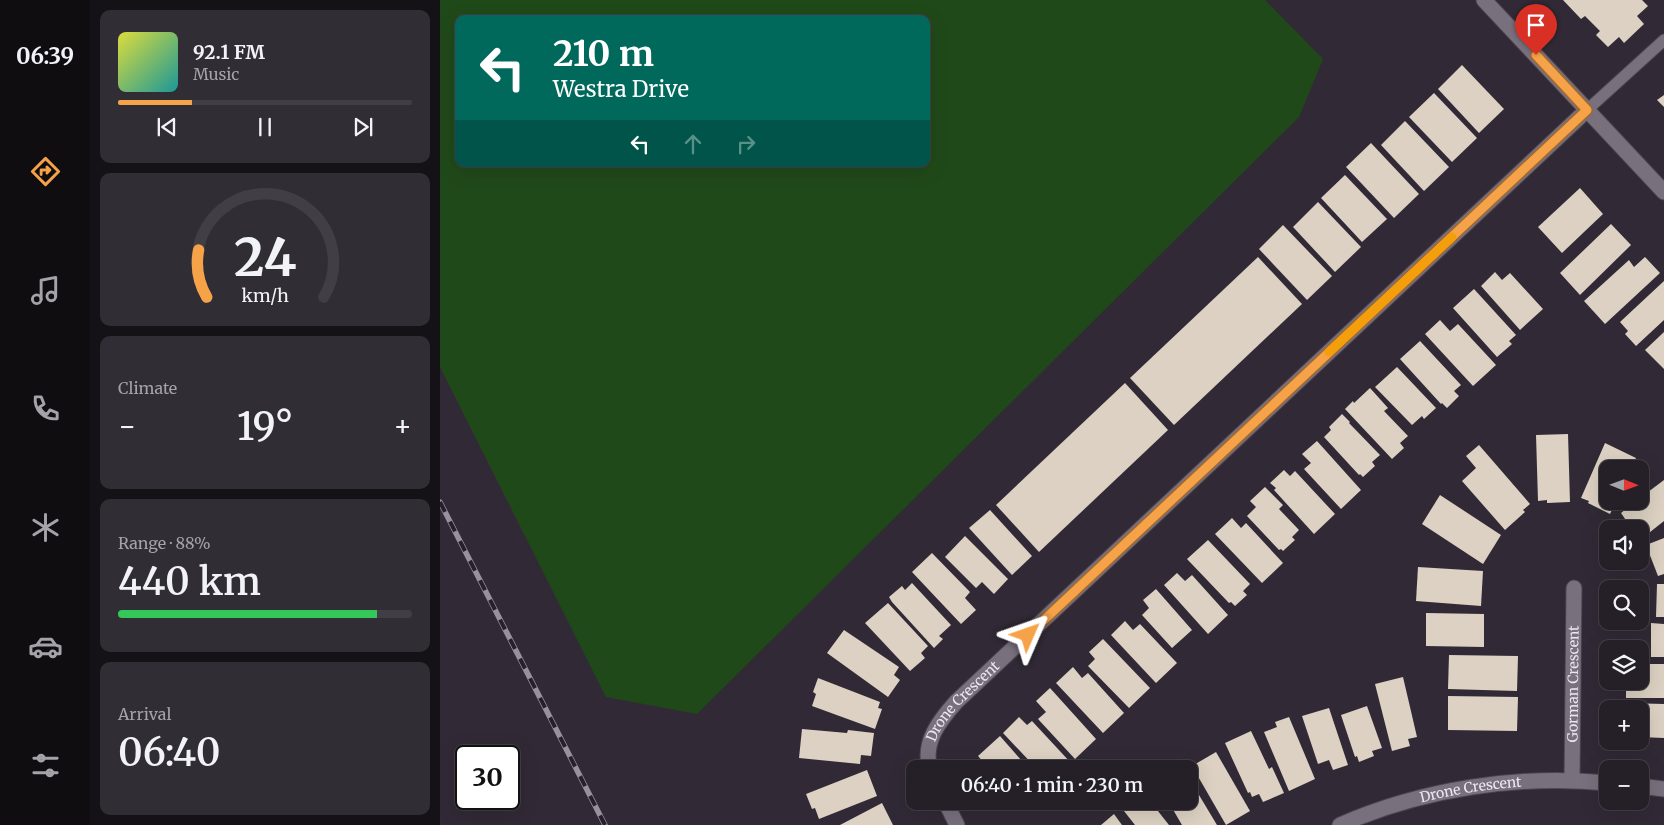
<!DOCTYPE html>
<meta charset="utf-8">
<style>
body{margin:0;font-family:Merriweather,serif;background:#312d34;color:#f1f3f6;height:100vh;display:flex;flex-direction:column;font-size:19px;white-space:nowrap}
*{box-sizing:border-box;margin:0}
p{font-size:16px;color:#a3a3a8}
.icon{flex:none;width:28px;height:28px;fill:none;stroke:currentColor;stroke-width:2;stroke-linecap:round;stroke-linejoin:round}
.map{position:relative;flex:1;overflow:hidden}
.details{display:flex;flex-direction:column;gap:10px;padding:10px;background:#141216;width:350px}
.details>*{flex:none}
.guide{position:absolute;left:15px;top:15px;width:475px;height:152px;border-radius:10px;box-shadow:0 5px 20px #0002,0 0 0 1px #423e45;background:#00695c;color:#fff;overflow:hidden}
.needle{width:32px;rotate:91deg}
.tools{position:absolute;left:1159px;top:460px;display:grid;gap:10px}
.tools a{display:grid;place-items:center;width:50px;height:50px;border-radius:10px;background:#252028;box-shadow:0 5px 20px #0002,0 0 0 1px #423e45;font-size:25px}
.speed{position:absolute;left:15px;top:745px;display:flex;gap:10px;font-size:25px;font-weight:700;text-align:center}
.speed>*{display:grid;place-content:center;width:65px;height:65px;border-radius:50%;background:#252028;box-shadow:0 5px 20px #0002,0 0 0 1px #423e45;line-height:1}
.speed .limit{border:2px solid #111;border-radius:8px;background:#fff;color:#111}
.pin{position:absolute;display:grid;place-items:center;width:42px;height:42px;color:#fff;margin:-51px -21px;border-radius:50% 50% 50% 0;rotate:-45deg;box-shadow:0 0 5px #0007}
.pin .icon{rotate:45deg}
.me{position:absolute;width:55px;margin:-28px;rotate:47deg;stroke-linejoin:round;filter:drop-shadow(0 0 4px #0008)}
.turn{display:flex;align-items:center;gap:18px;height:105px;padding:0 15px;font-size:22px}
.turn .icon{width:65px;height:65px;stroke-width:2.5}
.turn b{display:block;font-size:35px;line-height:42px}
.lanes{display:flex;align-items:center;height:48px;padding:0 15px;background:#0003;justify-content:center;gap:25px;direction:ltr}
.lanes .off{opacity:.35}
.big{font-size:38px;font-weight:600;line-height:1.1}
.details .tile{flex:1;display:flex;flex-direction:column;justify-content:center;gap:8px;min-width:0;padding:0 18px;border-radius:10px;background:#312d34}
.details .dial{align-items:center;gap:0}
.dial svg{height:130px;overflow:visible;fill:none;stroke:#423e45;stroke-width:7;stroke-linecap:round;text-anchor:middle}
.dial text{fill:#f1f3f6;stroke:none}
.song{display:flex;align-items:center;gap:15px}
.cover{width:60px;height:60px;border-radius:8px;background:linear-gradient(135deg,hsl(60 70% 55%),hsl(180 70% 35%))}
.played{height:5px;border-radius:2px;background:linear-gradient(90deg,#f6a248 25%,#423e45 25%)}
.keys{display:flex;justify-content:space-around;direction:ltr}
.heat{display:flex;justify-content:space-between;align-items:center;font-size:28px;direction:ltr}
.charge{height:8px;border-radius:4px;background:linear-gradient(90deg,#34c759 88%,#423e45 0)}
.trip{position:absolute;left:466px;top:760px;width:292px;height:50px;border-radius:10px;background:#252028;box-shadow:0 5px 20px #0002,0 0 0 1px #423e45;font-weight:600;line-height:50px;text-align:center}
main{display:flex;flex:1;min-height:0}
.dock{display:flex;flex-direction:column;width:90px;justify-content:space-around;align-items:center;background:#0f0d10;color:#a3a3a8}
.dock .icon{width:35px;height:35px}
.dock .selected{color:#f6a248}
.dock b{font-size:22px;color:#f1f3f6}
.map>svg:first-child{display:block}
.green{fill:#204919;fill-rule:evenodd}
.building{fill:#dcd1c2}
.lines{fill:none;stroke-linecap:round;stroke-linejoin:round}
.lane-casing{stroke:#4c454f;stroke-width:13}
.street-casing{stroke:#4c454f;stroke-width:17}
.lane{stroke:#79707e;stroke-width:11}
.street{stroke:#79707e;stroke-width:15}
.rail-casing{stroke:#97919b;stroke-width:5.5}
.rail{stroke:#27202c;stroke-width:4;stroke-dasharray:11;stroke-linecap:butt}
.route-casing{stroke:#a0692f;stroke-width:12}
.route{stroke:#f6a248;stroke-width:9}
.slow{stroke:#f59e0b;stroke-width:9}
.labels{text-anchor:middle;dominant-baseline:central;stroke-width:5;stroke-linejoin:round;paint-order:stroke}
.street-label{font-size:14px;fill:#ece7ef;stroke:#27202c}
</style>
<main>
<nav class="dock">
<b>06:39</b>
<svg class="icon selected" aria-label="directions" viewBox="0 0 24 24"><path d="M12 3l9 9-9 9-9-9zM9 14v-3h6M13 9l2 2-2 2"/></svg>
<svg class="icon" aria-label="music" viewBox="0 0 24 24"><path d="M9 18V5l10-2v13"/><circle cx="6" cy="18" r="3"/><circle cx="16" cy="16" r="3"/></svg>
<svg class="icon" aria-label="phone" viewBox="0 0 24 24"><path d="M5 4h4l2 5-3 2q2 4 5 5l2-3 5 2v4C11 20 4 13 5 4z"/></svg>
<svg class="icon" aria-label="climate" viewBox="0 0 24 24"><path d="M12 3v18M4 7l16 10M4 17L20 7"/></svg>
<svg class="icon" aria-label="car" viewBox="0 0 24 24"><path d="M5 17H2v-5l4-1 3-4h7l3 4 3 1v5h-3M9 17h6M6 11h13"/><circle cx="7" cy="17" r="2"/><circle cx="17" cy="17" r="2"/></svg>
<svg class="icon" aria-label="filters" viewBox="0 0 24 24"><path d="M4 7h16M4 17h16"/><circle cx="9" cy="7" r="2"/><circle cx="15" cy="17" r="2"/></svg>
</nav>
<section class="details">
<div class="tile">
<div class="song"><i class="cover"></i><div><b>92.1 FM</b><p>Music</p></div></div>
<div class="played"></div>
<div class="keys"><svg class="icon" aria-label="previous" viewBox="0 0 24 24"><path d="M18 5L8 12l10 7zM5 5v14"/></svg><svg class="icon" aria-label="pause" viewBox="0 0 24 24"><path d="M8 5v14M16 5v14"/></svg><svg class="icon" aria-label="next" viewBox="0 0 24 24"><path d="M6 5l10 7-10 7zM19 5v14"/></svg></div>
</div>
<div class="tile dial"><svg viewBox="0 0 100 80">
<path d="M14 69A42 42 0 1 1 86 69"/>
<path d="M14 69A42 42 0 0 1 9 40" stroke="#f6a248"/>
<text x="50" y="56" font-size="32" font-weight="700">24</text>
<text x="50" y="72" font-size="11">km/h</text>
</svg></div>
<div class="tile"><p>Climate</p>
<div class="heat"><a>−</a><b class="big">19°</b><a>+</a></div>
</div>
<div class="tile"><p>Range · 88%</p><b class="big">440 km</b><div class="charge"></div></div>
<div class="tile"><p>Arrival</p><b class="big">06:40</b></div>
</section>
<div class="map">
<svg width="1224" height="825" viewBox="0 0 1224 825">
<rect width="100%" height="100%" fill="#312a36"/>
<path class="green" d="M0 0H825L883 59 859 117 257 714 166 697 0 367ZM19 19H486V164H19Z"/>
<g class="building">
<polygon points="1123,0 1202,0 1208,6 1197,16 1204,24 1184,43 1179,37 1168,47 1156,35 1160,31 1145,16 1141,19"/>
<polygon points="1022,65 1064,109 1039,133 998,89"/>
<polygon points="994,93 1037,138 1012,162 969,117"/>
<polygon points="1224,95 1224,107 1217,100"/>
<polygon points="965,121 1009,167 984,191 941,145"/>
<polygon points="931,143 979,194 954,218 906,167"/>
<polygon points="905,175 947,219 922,242 881,198"/>
<polygon points="1140,188 1163,214 1122,253 1098,227"/>
<polygon points="878,202 921,247 895,272 853,227"/>
<polygon points="1171,224 1191,245 1140,295 1120,273"/>
<polygon points="843,225 892,276 867,300 819,249"/>
<polygon points="818,257 862,304 734,425 690,378"/>
<polygon points="1205,257 1220,273 1165,324 1144,301 1189,260 1194,267"/>
<polygon points="1055,272 1062,280 1070,273 1103,309 1080,330 1041,286"/>
<polygon points="1224,281 1224,320 1196,346 1185,334 1188,331 1180,322"/>
<polygon points="1034,289 1076,335 1069,341 1072,344 1057,357 1013,308"/>
<polygon points="1000,320 1010,331 1018,324 1056,365 1033,386 985,334"/>
<polygon points="1224,332 1224,369 1205,350"/>
<polygon points="980,341 1021,385 1014,391 1019,396 1007,408 1002,403 1001,404 960,359"/>
<polygon points="957,367 996,408 984,419 982,416 972,425 935,387"/>
<polygon points="685,383 728,430 599,552 556,505"/>
<polygon points="930,388 948,408 944,411 968,436 960,443 964,448 952,459 905,409 913,401 914,403"/>
<polygon points="902,414 910,422 909,423 940,455 932,462 935,466 923,477 920,474 919,475 884,437 891,430 889,427"/>
<polygon points="1128,434 1130,502 1107,503 1107,500 1098,501 1096,435"/>
<polygon points="877,441 921,490 901,509 864,469 871,463 862,454"/>
<polygon points="1165,443 1196,458 1191,469 1168,469 1168,501 1176,501 1170,514 1148,503 1149,501 1141,498"/>
<polygon points="1039,445 1090,504 1083,510 1085,512 1065,530 1022,481 1036,468 1026,456"/>
<polygon points="844,470 850,476 855,471 895,514 874,534 834,490 836,488 830,483"/>
<polygon points="1224,480 1224,521 1200,540 1200,529 1192,529 1181,513 1196,501 1200,501 1200,498"/>
<polygon points="825,487 843,505 839,509 859,530 852,537 855,540 843,551 841,549 839,550 807,516 816,507 810,501"/>
<polygon points="1000,495 1061,535 1043,564 982,524"/>
<polygon points="550,510 592,556 572,575 529,528"/>
<polygon points="792,518 801,528 806,523 843,563 822,583 775,534"/>
<polygon points="525,536 568,579 554,594 542,582 536,588 505,557"/>
<polygon points="1224,538 1224,574 1218,576 1206,545"/>
<polygon points="768,540 810,584 803,591 807,595 795,606 791,602 789,603 747,559"/>
<polygon points="492,553 530,592 525,598 536,610 521,624 472,572"/>
<polygon points="978,567 1043,571 1041,606 976,601"/>
<polygon points="737,573 745,581 752,575 788,615 768,634 724,585"/>
<polygon points="472,583 511,625 499,636 503,639 494,648 452,602 449,597 462,586 465,590"/>
<polygon points="1217,584 1224,584 1224,617 1216,617"/>
<polygon points="716,589 752,630 732,648 702,615 709,608 703,600"/>
<polygon points="448,603 488,646 481,653 485,658 470,671 425,623"/>
<polygon points="986,613 1044,614 1044,647 986,646"/>
<polygon points="685,621 693,630 700,624 737,663 716,683 671,635"/>
<polygon points="1211,623 1224,624 1224,657 1211,657"/>
<polygon points="404,630 459,667 454,675 460,680 448,697 387,653"/>
<polygon points="663,639 710,688 689,708 648,666 655,659 649,652"/>
<polygon points="1009,655 1078,656 1077,691 1008,689"/>
<polygon points="1200,664 1224,664 1224,698 1186,698 1186,681 1200,681"/>
<polygon points="633,667 642,678 648,673 684,713 663,733 616,683"/>
<polygon points="963,677 977,737 968,739 970,746 952,751 935,684"/>
<polygon points="378,678 440,702 438,708 442,709 435,729 372,706 376,694 373,692"/>
<polygon points="610,688 656,739 635,759 598,719 606,712 596,701"/>
<polygon points="1008,696 1078,697 1077,731 1008,730"/>
<polygon points="1186,703 1224,704 1224,738 1200,737 1200,709 1186,709"/>
<polygon points="927,706 942,748 932,751 934,756 919,762 917,756 915,757 901,715"/>
<polygon points="889,708 908,765 893,770 889,760 878,764 862,716"/>
<polygon points="579,717 587,725 592,721 631,763 625,769 597,769 563,733"/>
<polygon points="849,717 875,779 849,791 824,732 837,727 835,722"/>
<polygon points="362,729 407,733 408,730 434,733 431,756 421,755 420,764 359,758"/>
<polygon points="811,731 829,769 832,767 844,793 823,802 819,794 812,797 810,792 808,793 785,743"/>
<polygon points="560,736 589,769 549,769 538,756"/>
<polygon points="776,752 810,811 786,825 752,766"/>
<polygon points="427,770 437,796 379,819 375,808 372,809 366,794"/>
<polygon points="750,780 777,825 742,825 728,801 750,801"/>
<polygon points="696,801 710,801 729,825 695,825 684,811"/>
<polygon points="442,803 453,825 400,825"/>
<polygon points="674,814 682,825 661,825"/>
</g>
<g class="lines">
<g class="lane-casing">
<polyline id="lane" points="1147,110 1224,40"/>
</g>
<g class="street-casing">
<g id="street">
<polyline points="1044,0 1224,192"/>
<path id="s1" d="M490 769C482 742 500 720 516 702L1147 110"/>
<path id="s2" d="M1132 779 1134 588"/>
<polyline points="1200,786 1224,789"/>
<polyline points="505,801 517,825"/>
<path id="s3" d="M900 825C982 789 1079 774 1168 783"/>
</g>
</g>
<use href="#lane" class="lane"/>
<use href="#street" class="street"/>
<g class="rail-casing">
<polyline id="rail" points="0,502 165,825"/>
</g>
<use href="#rail" class="rail"/>
</g>
<g class="lines">
<g class="route-casing">
<polyline id="route" points="588,635 1147,110 1096,55"/>
</g>
<use href="#route" class="route"/>
<polyline class="slow" points="889,352 1012,237"/>
</g>
<g class="labels">
<g class="street-label">
<text stroke="none"><textPath href="#s2" startOffset="95">Gorman Crescent</textPath></text>
<text stroke="none"><textPath href="#s1" startOffset="80">Drone Crescent</textPath></text>
<text stroke="none"><textPath href="#s3" startOffset="136">Drone Crescent</textPath></text>
</g>
</g>
</svg>
<div class="tools">
<a><svg class="needle" viewBox="-14 -14 28 28"><path d="M0-13l5 13h-10z" fill="#e53935"/><path d="M0 13l5-13h-10z" fill="#a3a3a8"/></svg></a>
<a><svg class="icon" aria-label="sound" viewBox="0 0 24 24"><path d="M4 9h4l5-4v14l-5-4H4zM17 9q2 3 0 6"/></svg></a>
<a><svg class="icon" aria-label="search" viewBox="0 0 24 24"><circle cx="10" cy="10" r="6"/><path d="M15 15l6 6"/></svg></a>
<a><svg class="icon" aria-label="layers" viewBox="0 0 24 24"><path d="M12 4l9 5-9 5-9-5zM3 14l9 5 9-5"/></svg></a>
<a>+</a>
<a>−</a>
</div>
<div class="speed"><div class="limit">30</div></div>
<div class="pin" style="left:1096px;top:55px;background:#d93025"><svg class="icon" aria-label="arrive" viewBox="0 0 24 24"><path d="M6 21V4h12l-3 4 3 4H6"/></svg></div>
<svg class="me" style="left:588px;top:635px" viewBox="-20 -20 40 40"><path d="M0-17L14 15 0 8-14 15z" fill="#f6a248" stroke="#fff" stroke-width="4"/></svg>
<div class="trip">06:40 · 1 min · 230 m</div>
<div class="guide">
<div class="turn"><svg class="icon" aria-label="left" viewBox="0 0 24 24"><path d="M17 20v-9H6M10 6l-5 5 5 5"/></svg><div><b>210 m</b>Westra Drive</div></div>
<div class="lanes"><svg class="icon" aria-label="left" viewBox="0 0 24 24"><path d="M17 20v-9H6M10 6l-5 5 5 5"/></svg><svg class="icon off" aria-label="ahead" viewBox="0 0 24 24"><path d="M12 20V5M6 11l6-6 6 6"/></svg><svg class="icon off" aria-label="right" viewBox="0 0 24 24"><path d="M7 20v-9h11M14 6l5 5-5 5"/></svg></div>
</div>
</div>
</main>
